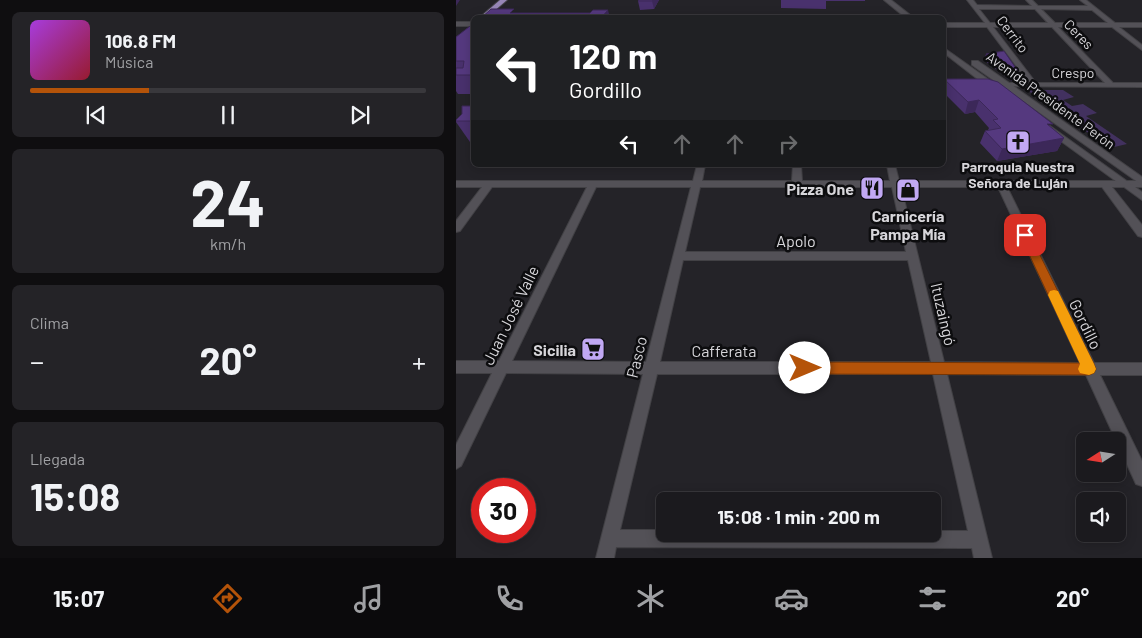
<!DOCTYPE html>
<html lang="es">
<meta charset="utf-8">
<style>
body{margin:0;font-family:Barlow,sans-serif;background:#242327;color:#f1f3f6;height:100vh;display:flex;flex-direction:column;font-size:19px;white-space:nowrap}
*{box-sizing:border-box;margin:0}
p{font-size:16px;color:#a0a1a4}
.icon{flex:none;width:28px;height:28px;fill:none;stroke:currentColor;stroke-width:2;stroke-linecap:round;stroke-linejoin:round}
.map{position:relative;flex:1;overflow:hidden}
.drawer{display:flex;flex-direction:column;gap:12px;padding:12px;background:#0f0e10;width:456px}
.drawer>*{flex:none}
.top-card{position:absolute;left:15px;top:15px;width:475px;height:152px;border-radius:8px;box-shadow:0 2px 12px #0003,0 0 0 1px #39383c;background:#202124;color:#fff;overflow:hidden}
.needle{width:32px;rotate:258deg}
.buttons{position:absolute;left:620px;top:432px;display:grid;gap:10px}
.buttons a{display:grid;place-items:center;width:50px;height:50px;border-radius:8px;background:#1b1a1e;box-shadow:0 2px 12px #0003,0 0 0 1px #39383c;font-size:25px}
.speed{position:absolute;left:15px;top:478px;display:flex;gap:10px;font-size:25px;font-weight:700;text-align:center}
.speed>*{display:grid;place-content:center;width:65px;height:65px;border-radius:50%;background:#1b1a1e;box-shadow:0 2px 12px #0003,0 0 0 1px #39383c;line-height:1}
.speed .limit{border:8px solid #d22;background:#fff;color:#111}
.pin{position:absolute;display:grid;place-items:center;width:42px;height:42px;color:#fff;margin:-21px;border-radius:10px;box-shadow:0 2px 8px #0006}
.me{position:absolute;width:55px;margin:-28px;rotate:90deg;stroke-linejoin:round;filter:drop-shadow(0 0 4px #0008)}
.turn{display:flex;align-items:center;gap:18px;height:105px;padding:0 15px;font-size:22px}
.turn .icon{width:65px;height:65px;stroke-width:2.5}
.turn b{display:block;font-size:35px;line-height:42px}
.lanes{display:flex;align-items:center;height:48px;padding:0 15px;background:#0003;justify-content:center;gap:25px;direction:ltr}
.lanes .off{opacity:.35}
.big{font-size:38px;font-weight:700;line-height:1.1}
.drawer .card{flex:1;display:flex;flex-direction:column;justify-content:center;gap:8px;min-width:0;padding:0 18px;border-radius:8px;background:#242327}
.drawer .dial{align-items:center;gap:0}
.dial b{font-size:65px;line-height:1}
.song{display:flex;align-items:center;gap:15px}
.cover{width:60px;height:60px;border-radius:8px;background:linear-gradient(135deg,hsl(280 70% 55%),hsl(350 70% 35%))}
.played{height:5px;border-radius:2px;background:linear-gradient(90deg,#b45309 30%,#39383c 30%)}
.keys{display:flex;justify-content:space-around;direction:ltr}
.heat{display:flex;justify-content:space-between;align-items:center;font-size:28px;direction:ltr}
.trip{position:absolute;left:200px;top:492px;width:285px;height:50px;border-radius:8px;background:#1b1a1e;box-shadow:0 2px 12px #0003,0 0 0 1px #39383c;font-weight:700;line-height:50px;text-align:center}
.dock{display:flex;height:80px;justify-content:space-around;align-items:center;background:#0b0a0c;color:#a0a1a4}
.dock .icon{width:35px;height:35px}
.dock .active{color:#b45309}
.dock b{font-size:22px;color:#f1f3f6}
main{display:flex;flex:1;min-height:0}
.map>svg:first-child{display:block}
.green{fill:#42315f}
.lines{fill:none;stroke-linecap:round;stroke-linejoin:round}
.street-casing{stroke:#424145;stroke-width:2}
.secondary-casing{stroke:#424145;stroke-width:2}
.primary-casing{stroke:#424145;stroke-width:2}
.street{fill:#535157;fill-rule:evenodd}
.secondary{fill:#535157;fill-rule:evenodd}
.primary{fill:#9686b6;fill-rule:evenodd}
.wall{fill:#49316d}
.shaded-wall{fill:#3c2859}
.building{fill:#55397f;stroke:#3c2859}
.route{fill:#b45309;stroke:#753606}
.slow{fill:#f59e0b}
.labels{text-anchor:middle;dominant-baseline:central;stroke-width:5;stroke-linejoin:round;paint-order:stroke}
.far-street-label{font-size:14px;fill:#d7d6da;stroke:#0d0d0f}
.far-poi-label{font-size:14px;font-weight:bold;fill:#d7d6da;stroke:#0d0d0f}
.poi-label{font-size:16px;font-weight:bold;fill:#d7d6da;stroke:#0d0d0f;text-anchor:end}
.street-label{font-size:16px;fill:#d7d6da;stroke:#0d0d0f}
</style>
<main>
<section class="drawer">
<div class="card">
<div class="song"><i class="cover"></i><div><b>106.8 FM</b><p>Música</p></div></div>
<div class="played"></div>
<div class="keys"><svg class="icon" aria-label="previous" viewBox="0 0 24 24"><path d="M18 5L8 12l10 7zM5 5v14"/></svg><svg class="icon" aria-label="pause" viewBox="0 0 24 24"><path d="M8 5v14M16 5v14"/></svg><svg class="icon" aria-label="next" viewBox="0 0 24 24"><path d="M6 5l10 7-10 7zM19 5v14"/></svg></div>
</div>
<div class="card dial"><b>24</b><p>km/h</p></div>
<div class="card"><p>Clima</p>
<div class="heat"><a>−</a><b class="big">20°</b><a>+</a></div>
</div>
<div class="card"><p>Llegada</p><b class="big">15:08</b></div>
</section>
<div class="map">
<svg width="686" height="558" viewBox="0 0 686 558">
<rect width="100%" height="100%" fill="#242328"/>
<polygon class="green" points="571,90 607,90 618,97 607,100 616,106 627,104 641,113 630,116 671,144 654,148"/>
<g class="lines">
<g class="street-casing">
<g id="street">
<path d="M511 0H517L521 5 576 6 570 0H576L582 6H632L624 0H630L659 23H686V27H663L686 45V50L656 27H602L657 83H686V87L541 86 540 85 543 83H573L531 27H488V23H529ZM523 9H579L592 23H534ZM585 9 636 10 652 23H599ZM537 27H596L649 83H580Z"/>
<rect x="0" y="22" width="18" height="4"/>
<path d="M241 165H249L246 181H336L337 165H345L346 181H434L431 165H439L443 181H686V187H656L686 225V237L682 236 646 187H551L638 363H686V375H644L686 461V486L680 484 630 375 491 374 536 558H518L516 548 160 547 158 558H140L187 374 50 373 5 466 0 469V445L36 373H0V361H43L131 187H36L4 231 0 232V221L26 187H0V181H237ZM140 187H235L190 362 56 361ZM244 187H436L450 252H229ZM445 187H542L624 363 488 362ZM227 260H452L475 362H204ZM201 374H477L512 531H476V534H209V530H164Z"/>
</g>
</g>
<g class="secondary-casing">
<g id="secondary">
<polygon points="428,0 435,0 458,18 450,18"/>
<polygon points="488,48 543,87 543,91 537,91 488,53"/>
<polygon points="516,61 522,61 686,177 686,185 516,65"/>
<polygon points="594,126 686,192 686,200 591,131 591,127"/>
</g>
</g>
<g class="primary-casing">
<polygon id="primary" points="44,0 51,0 30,18 23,18"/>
</g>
<use href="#street" class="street"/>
<use href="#secondary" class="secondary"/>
<use href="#primary" class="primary"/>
</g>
<g class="wall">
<polygon points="183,0 203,0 198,9 184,10 182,1"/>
<polygon points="325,0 409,0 409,1 370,1 370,9 325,8"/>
<polygon points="18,23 18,94 2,94 0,91 0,37"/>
<polygon points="530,54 564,74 561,81 556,81 528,60"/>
<polygon points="488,79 595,127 608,138 601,151 541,161 524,143 529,131 532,130 533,128 519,112 509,114 488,93"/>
<polygon points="18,106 18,142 14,142 0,122 0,120"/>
</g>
<g class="shaded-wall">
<polygon points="0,0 4,0 0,6"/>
<polygon points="197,0 203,0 198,9 196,1"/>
<polygon points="152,10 154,18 145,18"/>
<polygon points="523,100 519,112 509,114 512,102"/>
<polygon points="608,138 601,151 541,161 546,149"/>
</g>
<g class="building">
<polygon points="183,0 197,0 196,1 182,1"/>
<polygon points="35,9 58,9 54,13 134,13 137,10 152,10 145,18 25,18"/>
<polygon points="18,23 18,75 0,75 0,68 7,68 8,61 0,61 0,37"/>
<polygon points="548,51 564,74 559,74 530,54"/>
<polygon points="488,79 532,79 542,82 597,124 591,124 608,138 546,149 529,131 545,128 537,120 542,119 523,100 512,102"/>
<polygon points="6,106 18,106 18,121 0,121 0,120 6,114"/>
</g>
<polygon class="route" points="569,231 574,235 638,364 640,369 638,373 633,375 349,374 344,372 342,368 344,364 349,362 624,363 564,235"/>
<polygon class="slow" points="598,290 602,291 638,364 640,369 638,373 633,375 624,373 622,369 624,364 592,295 594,291"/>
<defs>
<g id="church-square" transform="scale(1.25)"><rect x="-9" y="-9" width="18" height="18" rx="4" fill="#c1a8f3" stroke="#0d0d0f"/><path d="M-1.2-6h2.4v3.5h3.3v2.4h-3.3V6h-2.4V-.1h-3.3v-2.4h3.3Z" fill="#111"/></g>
<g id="restaurant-square" transform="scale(1.25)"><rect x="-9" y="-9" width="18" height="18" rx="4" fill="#c1a8f3" stroke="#0d0d0f"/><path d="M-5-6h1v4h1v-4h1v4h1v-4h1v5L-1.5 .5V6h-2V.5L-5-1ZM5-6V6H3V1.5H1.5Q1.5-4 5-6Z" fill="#111"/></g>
<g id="shop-square" transform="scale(1.25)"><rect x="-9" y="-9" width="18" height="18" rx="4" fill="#c1a8f3" stroke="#0d0d0f"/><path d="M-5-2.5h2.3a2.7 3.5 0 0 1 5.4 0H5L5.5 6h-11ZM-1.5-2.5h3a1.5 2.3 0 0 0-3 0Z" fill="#111"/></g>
<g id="supermarket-square" transform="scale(1.25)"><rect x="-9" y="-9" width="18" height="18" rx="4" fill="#c1a8f3" stroke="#0d0d0f"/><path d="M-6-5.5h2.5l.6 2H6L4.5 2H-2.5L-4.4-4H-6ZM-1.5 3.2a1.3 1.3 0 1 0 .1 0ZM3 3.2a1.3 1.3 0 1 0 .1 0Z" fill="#111"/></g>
</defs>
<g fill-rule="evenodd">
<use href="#church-square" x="562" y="142"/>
<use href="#restaurant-square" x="416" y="188"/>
<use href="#shop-square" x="452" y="190"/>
<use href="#supermarket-square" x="137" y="349"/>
</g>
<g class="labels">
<g class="far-street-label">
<text transform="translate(557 34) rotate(53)">Cerrito</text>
<text transform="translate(623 34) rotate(46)">Ceres</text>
<text x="617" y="72">Crespo</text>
<text transform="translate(595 100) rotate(36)">Avenida Presidente Perón</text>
</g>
<g class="far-poi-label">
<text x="562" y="166">Parroquia Nuestra<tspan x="562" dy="16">Señora de Luján</tspan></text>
</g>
<g class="poi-label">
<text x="398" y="188">Pizza One</text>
<text x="452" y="215" text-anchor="middle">Carnicería<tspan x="452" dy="18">Pampa Mía</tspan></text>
<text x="120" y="349">Sicilia</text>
</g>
<g class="street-label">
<text x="340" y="240">Apolo</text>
<text transform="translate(488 314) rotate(77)">Ituzaingó</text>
<text transform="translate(54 315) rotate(-64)">Juan José Valle</text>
<text transform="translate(630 324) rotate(64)">Gordillo</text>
<text x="268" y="350">Cafferata</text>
<text transform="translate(180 357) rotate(-76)">Pasco</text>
</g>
</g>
</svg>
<div class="buttons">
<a><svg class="needle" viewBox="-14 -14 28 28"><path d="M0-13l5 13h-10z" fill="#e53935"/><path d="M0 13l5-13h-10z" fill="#a0a1a4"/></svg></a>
<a><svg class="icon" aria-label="sound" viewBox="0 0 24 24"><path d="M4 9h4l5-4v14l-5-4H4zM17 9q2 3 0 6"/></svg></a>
</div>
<div class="speed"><div class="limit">30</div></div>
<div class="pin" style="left:569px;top:235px;background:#d93025"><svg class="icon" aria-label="arrive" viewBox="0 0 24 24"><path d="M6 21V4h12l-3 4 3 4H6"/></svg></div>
<svg class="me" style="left:349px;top:368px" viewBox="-20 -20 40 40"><circle r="19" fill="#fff"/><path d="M0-13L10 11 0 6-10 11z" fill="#b45309"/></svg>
<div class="trip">15:08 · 1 min · 200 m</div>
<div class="top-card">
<div class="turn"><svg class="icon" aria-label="left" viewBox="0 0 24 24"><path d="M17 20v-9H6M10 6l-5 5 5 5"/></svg><div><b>120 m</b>Gordillo</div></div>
<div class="lanes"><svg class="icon" aria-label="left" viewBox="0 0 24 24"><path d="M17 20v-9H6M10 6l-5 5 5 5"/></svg><svg class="icon off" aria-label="ahead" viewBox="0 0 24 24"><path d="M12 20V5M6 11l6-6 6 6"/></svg><svg class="icon off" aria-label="ahead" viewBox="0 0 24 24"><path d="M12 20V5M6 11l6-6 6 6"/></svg><svg class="icon off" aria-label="right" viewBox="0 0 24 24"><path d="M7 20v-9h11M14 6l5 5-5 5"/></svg></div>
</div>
</div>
</main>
<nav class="dock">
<b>15:07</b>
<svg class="icon active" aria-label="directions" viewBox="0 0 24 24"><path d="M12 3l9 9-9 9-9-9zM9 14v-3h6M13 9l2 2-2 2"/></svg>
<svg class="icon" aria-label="music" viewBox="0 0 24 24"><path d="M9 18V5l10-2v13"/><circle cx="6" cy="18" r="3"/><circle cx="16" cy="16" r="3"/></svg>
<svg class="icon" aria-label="phone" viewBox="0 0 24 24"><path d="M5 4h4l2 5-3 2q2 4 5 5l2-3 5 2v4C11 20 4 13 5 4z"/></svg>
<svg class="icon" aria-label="climate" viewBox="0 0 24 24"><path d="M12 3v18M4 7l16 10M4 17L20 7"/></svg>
<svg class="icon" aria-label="car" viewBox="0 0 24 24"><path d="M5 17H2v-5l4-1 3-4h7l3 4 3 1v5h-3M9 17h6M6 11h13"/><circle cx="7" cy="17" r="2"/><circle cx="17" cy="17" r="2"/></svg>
<svg class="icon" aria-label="filters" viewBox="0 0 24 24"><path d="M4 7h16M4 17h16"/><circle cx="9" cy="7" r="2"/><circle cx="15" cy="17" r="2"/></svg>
<b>20°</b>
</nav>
